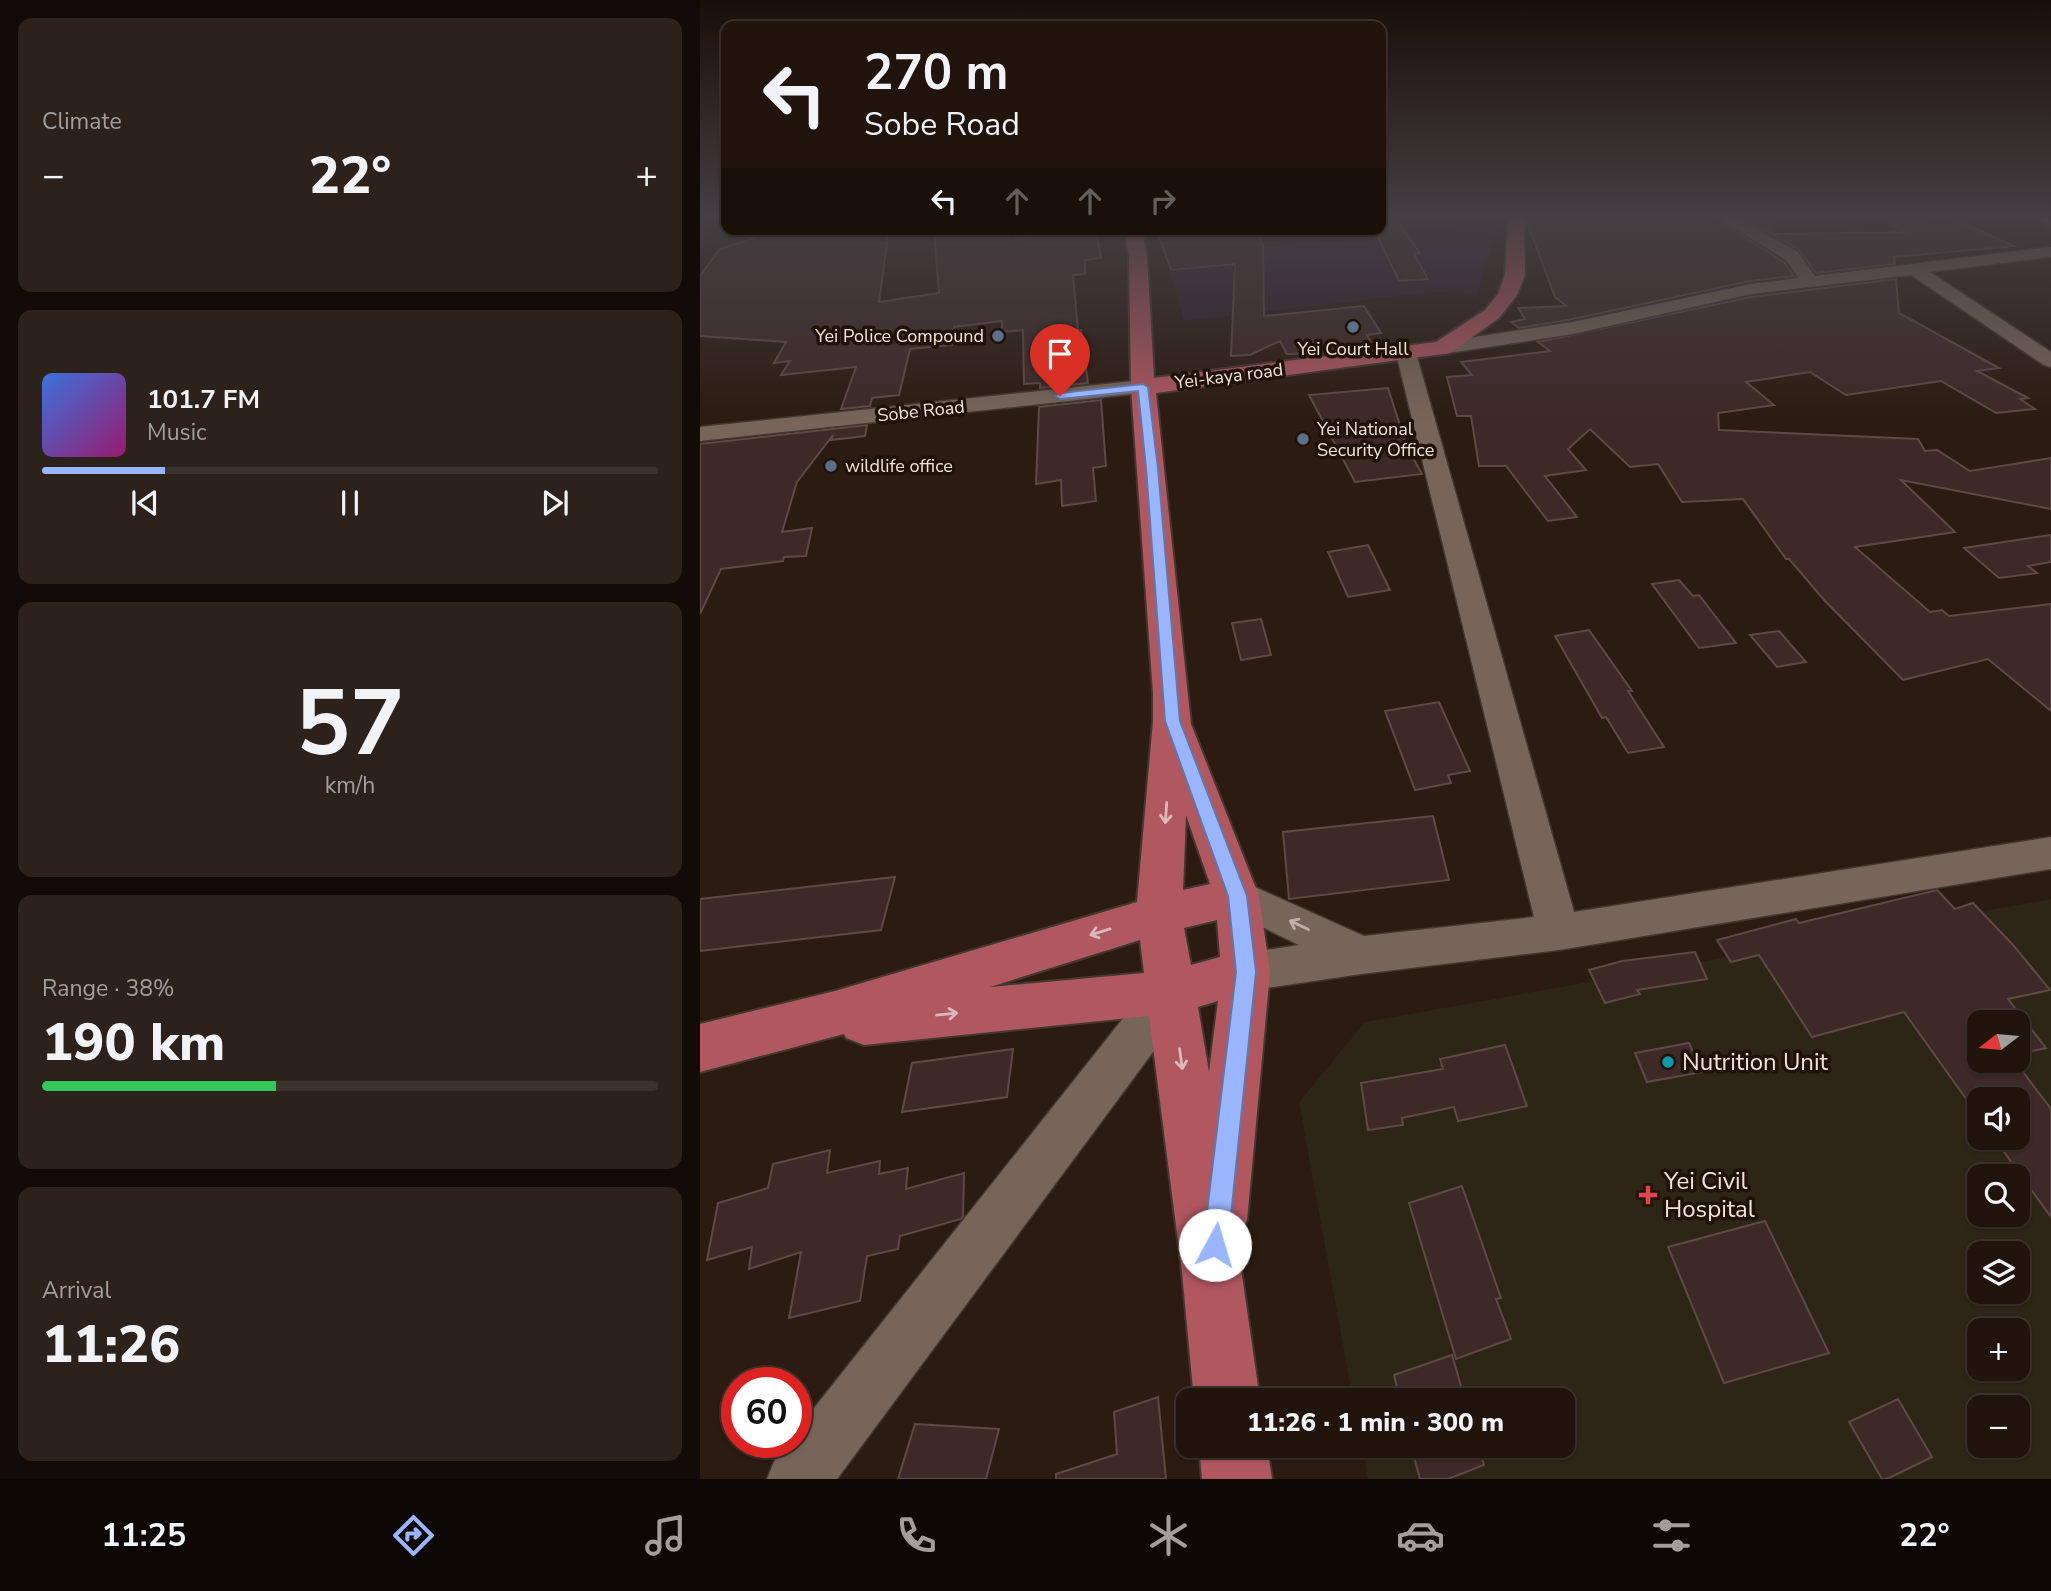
<!DOCTYPE html>
<meta charset="utf-8">
<style>
body{margin:0;font-family:"Nunito Sans",sans-serif;background:#2d211b;color:#f1f3f6;height:100vh;display:flex;flex-direction:column;font-size:26px;white-space:nowrap}
*{box-sizing:border-box;margin:0}
p{font-size:23px;color:#a29e9d}
.icon{flex:none;width:38px;height:38px;fill:none;stroke:currentColor;stroke-width:2;stroke-linecap:round;stroke-linejoin:round}
.map{position:relative;flex:1;overflow:hidden}
.sheet{display:flex;flex-direction:column;gap:18px;padding:18px;background:#120b07;width:700px}
.sheet>*{flex:none}
.top-card{position:absolute;left:21px;top:21px;width:665px;height:214px;border-radius:14px;box-shadow:0 2px 5px #0004,0 0 0 2px #3d332e;background:#20140d;color:#f1f3f6;overflow:hidden}
.needle{width:46px;rotate:254deg}
.tools{position:absolute;left:1267px;top:1010px;display:grid;gap:14px}
.tools a{display:grid;place-items:center;width:63px;height:63px;border-radius:14px;background:#20140d;box-shadow:0 2px 5px #0004,0 0 0 2px #3d332e;font-size:35px}
.speed{position:absolute;left:21px;top:1367px;display:flex;gap:14px;font-size:35px;font-weight:700;text-align:center}
.speed>*{display:grid;place-content:center;width:91px;height:91px;border-radius:50%;background:#20140d;box-shadow:0 2px 5px #0004,0 0 0 2px #3d332e;line-height:1}
.speed .limit{border:10px solid #d22;background:#fff;color:#111}
.pin{position:absolute;display:grid;place-items:center;width:60px;height:60px;color:#fff;margin:-72px -30px;border-radius:50% 50% 50% 0;rotate:-45deg;box-shadow:0 0 7px #0007}
.pin .icon{rotate:45deg}
.me{position:absolute;width:77px;margin:-38px;rotate:6deg;stroke-linejoin:round;filter:drop-shadow(0 0 5px #0008)}
.turn{display:flex;align-items:center;gap:24px;height:147px;padding:0 28px;font-size:32px}
.turn .icon{width:91px;height:91px;stroke-width:2.5}
.turn b{display:block;font-size:49px;line-height:60px}
.lanes{display:flex;align-items:center;height:66px;padding:0 28px;background:#0003;justify-content:center;gap:35px;direction:ltr}
.lanes .off{opacity:.35}
.big{font-size:52px;font-weight:800;line-height:1.1}
.sheet .card{flex:1;display:flex;flex-direction:column;justify-content:center;gap:10px;min-width:0;padding:0 24px;border-radius:14px;background:#2d211b}
.sheet .dial{align-items:center;gap:0}
.dial b{font-size:91px;line-height:1}
.song{display:flex;align-items:center;gap:21px}
.cover{width:84px;height:84px;border-radius:10px;background:linear-gradient(135deg,hsl(220 70% 55%),hsl(320 70% 35%))}
.played{height:7px;border-radius:4px;background:linear-gradient(90deg,#99b5fd 20%,#3d332e 20%)}
.keys{display:flex;justify-content:space-around;direction:ltr}
.heat{display:flex;justify-content:space-between;align-items:center;font-size:38px;direction:ltr}
.charge{height:10px;border-radius:5px;background:linear-gradient(90deg,#34c759 38%,#3d332e 0)}
.trip{position:absolute;left:476px;top:1388px;width:399px;height:70px;border-radius:14px;background:#20140d;box-shadow:0 2px 5px #0004,0 0 0 2px #3d332e;font-weight:800;line-height:70px;text-align:center}
.dock{display:flex;height:112px;justify-content:space-around;align-items:center;background:#0d0805;color:#a29e9d}
.dock .icon{width:49px;height:49px}
.dock .current{color:#99b5fd}
.dock b{font-size:32px;color:#f1f3f6}
main{display:flex;flex:1;min-height:0}
.map>svg:first-child{display:block}
.education{fill:#30212c}
.medical{fill:#2d2515;fill-rule:evenodd}
.building{fill:#3d2927;stroke:#5f4946;stroke-width:2}
.lines{fill:none;stroke-linecap:round;stroke-linejoin:round}
.minor-casing{stroke:#433731;stroke-width:3}
.major-casing{stroke:#433731;stroke-width:4}
.minor{fill:#786559;fill-rule:evenodd}
.major{fill:#b05760;fill-rule:evenodd}
.oneway{stroke:#dcbab8}
.oneway2{stroke:#bfb1a8}
.route{fill:#99b5fd;stroke:#6376a4;stroke-width:2}
.service-dot{fill:#5c6f8a;stroke:#211208;stroke-width:2.5}
.culture-dot{fill:#0f9aa8;stroke:#211208;stroke-width:2.5}
.health-dot{fill:#e0444e;stroke:#211208;stroke-width:2.5}
.labels{text-anchor:middle;dominant-baseline:central;stroke-width:7;stroke-linejoin:round;paint-order:stroke}
.far-poi-label{font-size:18px;fill:#efe4dd;stroke:#211208;text-anchor:start}
.far-street-label{font-size:18px;fill:#efe4dd;stroke:#211208}
.near-poi-label{font-size:24px;fill:#efe4dd;stroke:#211208;text-anchor:start}
</style>
<main>
<section class="sheet">
<div class="card"><p>Climate</p>
<div class="heat"><a>−</a><b class="big">22°</b><a>+</a></div>
</div>
<div class="card">
<div class="song"><i class="cover"></i><div><b>101.7 FM</b><p>Music</p></div></div>
<div class="played"></div>
<div class="keys"><svg class="icon" aria-label="previous" viewBox="0 0 24 24"><path d="M18 5L8 12l10 7zM5 5v14"/></svg><svg class="icon" aria-label="pause" viewBox="0 0 24 24"><path d="M8 5v14M16 5v14"/></svg><svg class="icon" aria-label="next" viewBox="0 0 24 24"><path d="M6 5l10 7-10 7zM19 5v14"/></svg></div>
</div>
<div class="card dial"><b>57</b><p>km/h</p></div>
<div class="card"><p>Range · 38%</p><b class="big">190 km</b><div class="charge"></div></div>
<div class="card"><p>Arrival</p><b class="big">11:26</b></div>
</section>
<div class="map">
<svg width="1351" height="1479" viewBox="0 0 1351 1479">
<rect width="100%" height="100%" fill="#2b1b11"/>
<polygon class="education" points="796,228 778,293 732,292 484,321 465,255"/>
<path class="medical" d="M1351 899V1479H668L662 1446H863V1400H653L599 1102 665 1022ZM1279 1022H1318V1060H1279ZM1279 1099H1318V1138H1279ZM1279 1176H1318V1214H1279ZM1279 1253H1318V1292H1279ZM1279 1330H1318V1368H1279ZM1279 1407H1318V1446H1279Z"/>
<g class="building">
<polygon points="681,214 692,214 720,253 714,254 728,279 699,281 674,229 681,229"/>
<polygon points="827,214 1008,214 1084,262 1094,276 1050,281 873,319 819,328 811,322 825,319 818,308 866,306 855,297 827,222"/>
<polygon points="1036,214 1071,214 1072,234 1205,232 1183,219 1248,216 1314,246 1194,257 1195,264 1116,273 1099,250"/>
<polygon points="82,229 189,229 179,302 239,293 234,229 308,229 309,240 396,230 401,258 385,260 385,274 373,275 378,330 381,330 388,383 340,388 340,383 324,384 323,330 302,332 302,321 254,327 252,345 210,349 199,395 172,398 170,406 141,409 156,367 81,375 90,361 74,363 86,342 0,336 0,276 20,249"/>
<polygon points="557,231 563,245 564,316 664,306 681,333 667,335 673,347 631,353 587,354 580,341 550,355 531,356 535,264 471,270 459,237"/>
<polygon points="1196,279 1199,313 1299,368 1277,371 1328,398 1320,399 1335,409 1296,413 1241,381 1146,395 1110,372 1046,382 1074,405 1018,413 1019,430 1218,439 1225,451 1237,450 1270,471 1351,458 1351,509 1201,480 1255,532 1155,547 1230,612 1242,610 1249,616 1351,604 1351,711 1288,659 1203,680 1125,601 1089,559 1086,559 1043,499 982,502 958,464 930,467 890,429 868,449 886,470 845,476 877,517 848,521 806,466 779,466 771,416 757,416 747,377 772,375 761,362 850,351 838,342 1051,297"/>
<polygon points="688,388 707,447 722,474 655,482 609,395"/>
<polygon points="401,400 406,466 393,468 396,501 362,506 361,480 336,484 339,407"/>
<polygon points="167,425 165,436 131,440 133,435 97,482 82,532 112,528 106,556 84,557 83,561 21,569 0,614 0,444"/>
<polygon points="1351,535 1351,562 1328,566 1337,573 1299,578 1264,548"/>
<polygon points="668,545 690,590 648,597 628,552"/>
<polygon points="979,580 993,596 999,595 1036,643 999,648 952,584"/>
<polygon points="561,619 571,655 541,660 532,623"/>
<polygon points="889,630 932,691 928,691 964,747 928,753 906,717 902,718 855,636"/>
<polygon points="1079,631 1106,662 1077,667 1050,635"/>
<polygon points="739,702 770,771 748,775 751,783 715,790 685,711"/>
<polygon points="733,816 749,880 589,899 583,832"/>
<polygon points="195,877 181,930 0,951 0,899"/>
<polygon points="1237,890 1255,909 1273,903 1314,946 1350,990 1308,999 1346,1048 1318,1054 1318,1022 1279,1022 1279,1060 1314,1060 1351,1109 1351,1217 1294,1138 1318,1138 1318,1099 1279,1099 1279,1117 1204,1012 1112,1037 1059,955 1031,962 1017,940 1096,919 1099,923"/>
<polygon points="995,952 1007,979 937,990 940,994 905,1003 889,970 922,961"/>
<polygon points="989,1043 1002,1072 947,1082 935,1053"/>
<polygon points="805,1045 827,1106 758,1121 754,1107 702,1118 703,1125 668,1130 661,1083 743,1069 740,1059"/>
<polygon points="313,1049 307,1097 202,1112 212,1063"/>
<polygon points="130,1150 127,1173 180,1161 179,1174 208,1168 206,1189 264,1173 263,1216 261,1219 200,1236 198,1249 167,1256 160,1301 89,1318 101,1252 49,1269 52,1247 7,1260 18,1203 68,1188 73,1164"/>
<polygon points="762,1186 801,1298 796,1299 811,1339 756,1359 709,1203"/>
<polygon points="1065,1221 1129,1353 1024,1383 968,1247"/>
<polygon points="752,1355 765,1400 700,1400 694,1375"/>
<polygon points="458,1397 466,1479 356,1479 356,1474 417,1454 414,1412"/>
<polygon points="1198,1399 1232,1457 1187,1479 1182,1479 1149,1422"/>
<polygon points="215,1424 299,1429 286,1479 198,1479"/>
<polygon points="711,1446 778,1446 784,1465 748,1479 720,1479"/>
</g>
<g class="lines">
<g class="minor-casing">
<g id="minor">
<polygon points="1011,214 1030,214 1098,252 1115,276 1351,247 1351,257 1230,272 1351,352 1351,367 1344,365 1211,275 1051,294 873,334 742,354 735,352 732,348 735,344 742,342 873,322 1051,284 1099,278 1086,260"/>
<polygon points="1331,214 1349,214 1351,227"/>
<polygon points="706,347 713,349 716,353 874,912 1351,837 1351,869 859,950 661,974 546,991 531,986 524,972 531,958 546,953 599,945 523,908 517,896 523,884 537,879 664,936 834,917 696,353 699,349"/>
<polygon points="443,380 451,382 454,387 451,392 0,441 0,427"/>
<polygon points="471,972 487,978 493,992 487,1006 137,1479 67,1479 76,1457 87,1442 96,1442 96,1431 455,978"/>
</g>
</g>
<g class="major-casing">
<g id="major">
<path d="M808 214H824L825 275 817 295 799 318 750 353 456 393 491 724 559 896 570 972 547 1220 537 1241 560 1400H494L482 1272 449 1016 164 1045 146 1038 144 1034 0 1072V1024L135 991 437 902 453 721V693L431 387 429 257 424 229H442L447 257 454 378 736 342 785 310 798 294 805 275ZM486 815 510 884 483 890ZM517 920 520 957 491 965 484 928ZM440 940 444 973 290 987ZM518 1001 509 1072 498 1007Z"/>
<polygon points="499,1446 567,1446 572,1479 502,1479"/>
</g>
</g>
<use href="#minor" class="minor"/>
<use href="#major" class="major"/>
</g>
<defs><path id="oneway-shaft" d="M-6 0H5M1.5-3L5.5 0L1.5 3" fill="none" stroke-width="1.6" stroke-linecap="round" stroke-linejoin="round" transform="scale(1.75)"/></defs>
<g class="oneway">
<use href="#oneway-shaft" transform="translate(466 813) rotate(94)"/>
<use href="#oneway-shaft" transform="translate(400 932) rotate(163)"/>
<use href="#oneway-shaft" transform="translate(247 1014) rotate(-6)"/>
<use href="#oneway-shaft" transform="translate(481 1059) rotate(82)"/>
</g>
<use class="oneway2" href="#oneway-shaft" transform="translate(599 925) rotate(-154)"/>
<linearGradient id="sky" x2="0" y2="1"><stop stop-color="#180f09"/><stop offset="0.51" stop-color="#443f43"/><stop offset="1" stop-color="#443f43" stop-opacity="0"/></linearGradient>
<rect width="1351" height="422" fill="url(#sky)"/>
<polygon class="route" points="443,384 448,387 458,468 480,721 547,896 556,972 528,1245 524,1254 515,1257 507,1254 503,1245 536,972 528,896 465,721 446,468 438,391 360,399 355,396 360,393"/>
<g class="service-dot">
<circle cx="653" cy="327" r="7"/>
<circle cx="298" cy="336" r="7"/>
<circle cx="603" cy="439" r="7"/>
<circle cx="131" cy="466" r="7"/>
</g>
<circle class="culture-dot" cx="968" cy="1062" r="7"/>
<path class="health-dot" d="M944.5 1184.5h7v7h7v7h-7v7h-7v-7h-7v-7h7z"/>
<g class="labels">
<g class="far-poi-label">
<text x="284" y="336" text-anchor="end">Yei Police Compound</text>
<text x="653" y="349" text-anchor="middle">Yei Court Hall</text>
<text x="617" y="429">Yei National<tspan x="617" dy="21">Security Office</tspan></text>
<text x="145" y="466">wildlife office</text>
</g>
<g class="far-street-label">
<text transform="translate(529 376) rotate(-7)">Yei-kaya road</text>
<text transform="translate(221 411) rotate(-6)">Sobe Road</text>
</g>
<g class="near-poi-label">
<text x="982" y="1062">Nutrition Unit</text>
<text x="964" y="1181">Yei Civil<tspan x="964" dy="28">Hospital</tspan></text>
</g>
</g>
</svg>
<div class="tools">
<a><svg class="needle" viewBox="-14 -14 28 28"><path d="M0-13l5 13h-10z" fill="#e53935"/><path d="M0 13l5-13h-10z" fill="#a29e9d"/></svg></a>
<a><svg class="icon" aria-label="sound" viewBox="0 0 24 24"><path d="M4 9h4l5-4v14l-5-4H4zM17 9q2 3 0 6"/></svg></a>
<a><svg class="icon" aria-label="search" viewBox="0 0 24 24"><circle cx="10" cy="10" r="6"/><path d="M15 15l6 6"/></svg></a>
<a><svg class="icon" aria-label="layers" viewBox="0 0 24 24"><path d="M12 4l9 5-9 5-9-5zM3 14l9 5 9-5"/></svg></a>
<a>+</a>
<a>−</a>
</div>
<div class="speed"><div class="limit">60</div></div>
<div class="pin" style="left:360px;top:396px;background:#d93025"><svg class="icon" aria-label="arrive" viewBox="0 0 24 24"><path d="M6 21V4h12l-3 4 3 4H6"/></svg></div>
<svg class="me" style="left:515px;top:1245px" viewBox="-20 -20 40 40"><circle r="19" fill="#fff"/><path d="M0-13L10 11 0 6-10 11z" fill="#99b5fd"/></svg>
<div class="trip">11:26 · 1 min · 300 m</div>
<div class="top-card">
<div class="turn"><svg class="icon" aria-label="left" viewBox="0 0 24 24"><path d="M17 20v-9H6M10 6l-5 5 5 5"/></svg><div><b>270 m</b>Sobe Road</div></div>
<div class="lanes"><svg class="icon" aria-label="left" viewBox="0 0 24 24"><path d="M17 20v-9H6M10 6l-5 5 5 5"/></svg><svg class="icon off" aria-label="ahead" viewBox="0 0 24 24"><path d="M12 20V5M6 11l6-6 6 6"/></svg><svg class="icon off" aria-label="ahead" viewBox="0 0 24 24"><path d="M12 20V5M6 11l6-6 6 6"/></svg><svg class="icon off" aria-label="right" viewBox="0 0 24 24"><path d="M7 20v-9h11M14 6l5 5-5 5"/></svg></div>
</div>
</div>
</main>
<nav class="dock">
<b>11:25</b>
<svg class="icon current" aria-label="directions" viewBox="0 0 24 24"><path d="M12 3l9 9-9 9-9-9zM9 14v-3h6M13 9l2 2-2 2"/></svg>
<svg class="icon" aria-label="music" viewBox="0 0 24 24"><path d="M9 18V5l10-2v13"/><circle cx="6" cy="18" r="3"/><circle cx="16" cy="16" r="3"/></svg>
<svg class="icon" aria-label="phone" viewBox="0 0 24 24"><path d="M5 4h4l2 5-3 2q2 4 5 5l2-3 5 2v4C11 20 4 13 5 4z"/></svg>
<svg class="icon" aria-label="climate" viewBox="0 0 24 24"><path d="M12 3v18M4 7l16 10M4 17L20 7"/></svg>
<svg class="icon" aria-label="car" viewBox="0 0 24 24"><path d="M5 17H2v-5l4-1 3-4h7l3 4 3 1v5h-3M9 17h6M6 11h13"/><circle cx="7" cy="17" r="2"/><circle cx="17" cy="17" r="2"/></svg>
<svg class="icon" aria-label="filters" viewBox="0 0 24 24"><path d="M4 7h16M4 17h16"/><circle cx="9" cy="7" r="2"/><circle cx="15" cy="17" r="2"/></svg>
<b>22°</b>
</nav>
